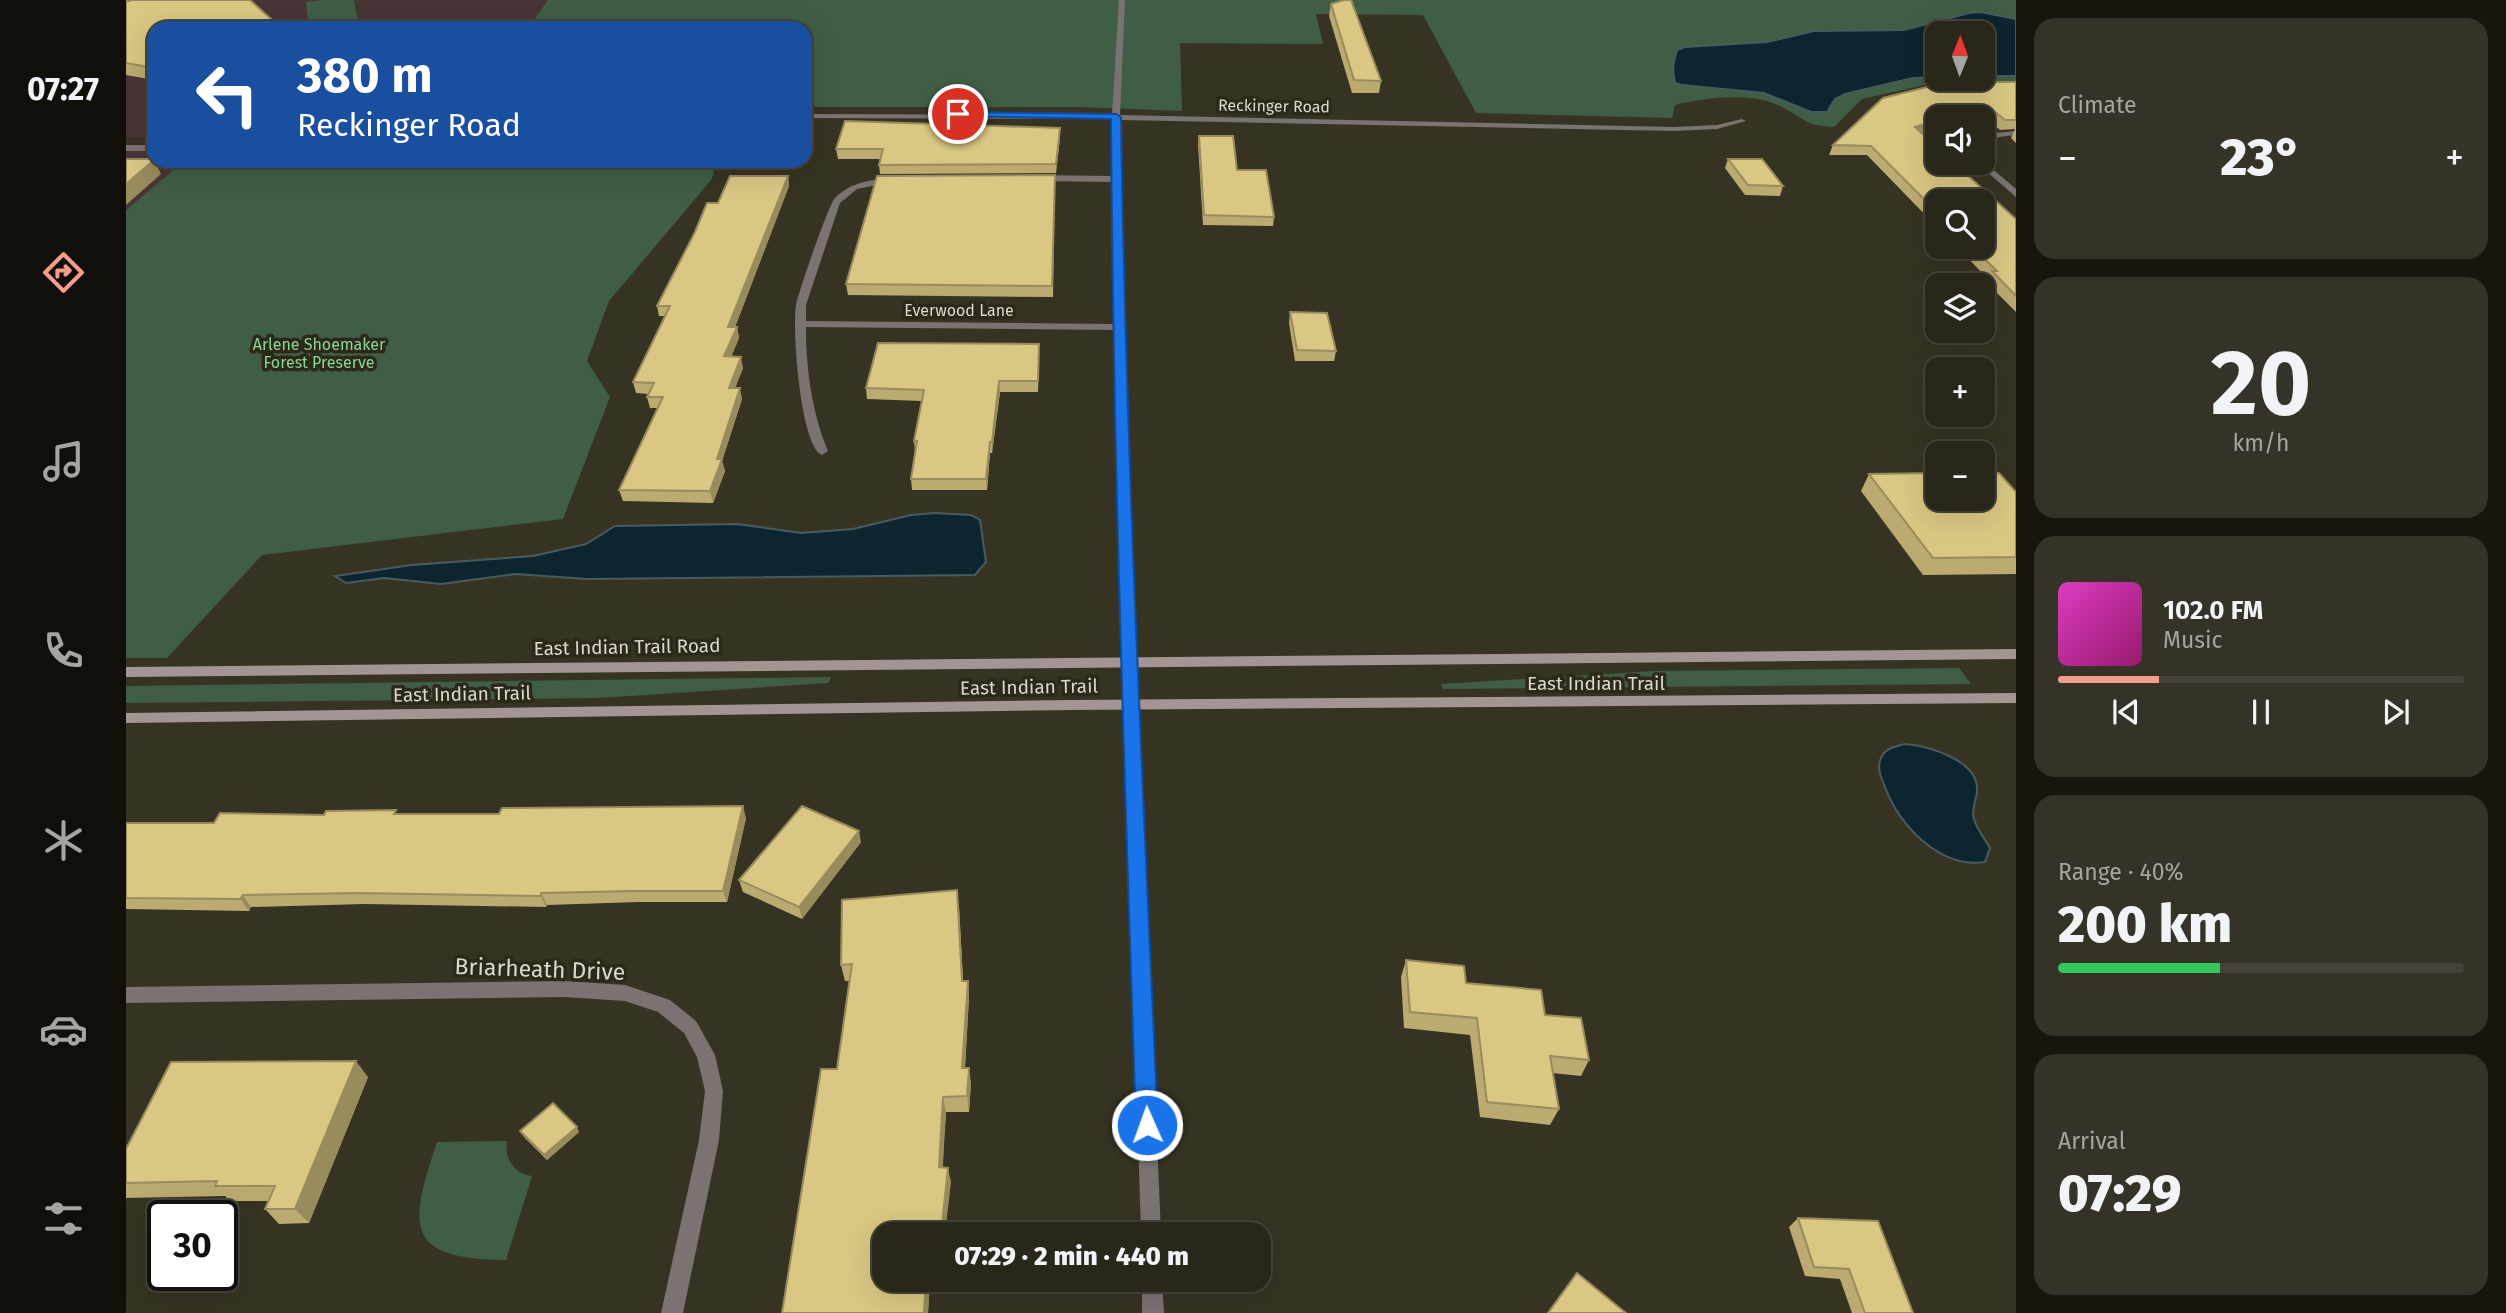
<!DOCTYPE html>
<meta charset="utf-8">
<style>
body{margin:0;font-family:"Fira Sans",sans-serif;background:#353227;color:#f1f3f6;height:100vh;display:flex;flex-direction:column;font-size:26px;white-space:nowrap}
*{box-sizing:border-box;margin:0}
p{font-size:23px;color:#a5a5a2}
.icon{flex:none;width:38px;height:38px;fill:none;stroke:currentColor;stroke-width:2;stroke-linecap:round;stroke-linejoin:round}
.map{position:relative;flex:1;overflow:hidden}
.panel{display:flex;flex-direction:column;gap:18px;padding:18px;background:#17150e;width:490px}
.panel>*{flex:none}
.hud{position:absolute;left:21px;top:21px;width:665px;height:147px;border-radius:21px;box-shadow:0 7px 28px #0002,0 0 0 2px #454339;background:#1a4fa0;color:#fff;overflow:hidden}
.needle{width:46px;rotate:1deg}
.buttons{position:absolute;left:1799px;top:21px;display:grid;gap:14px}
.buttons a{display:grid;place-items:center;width:70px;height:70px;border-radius:14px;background:#29261a;box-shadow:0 7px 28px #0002,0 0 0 2px #454339;font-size:35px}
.speed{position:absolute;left:21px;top:1200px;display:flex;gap:14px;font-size:35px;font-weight:700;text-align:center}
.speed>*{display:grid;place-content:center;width:91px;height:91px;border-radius:50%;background:#29261a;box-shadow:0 7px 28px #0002,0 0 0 2px #454339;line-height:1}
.speed .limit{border:4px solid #111;border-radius:10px;background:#fff;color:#111}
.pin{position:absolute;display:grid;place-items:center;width:60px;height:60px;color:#fff;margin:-30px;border:4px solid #fff;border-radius:50%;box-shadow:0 2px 7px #0007}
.me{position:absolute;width:77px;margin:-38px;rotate:358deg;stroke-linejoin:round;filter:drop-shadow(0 0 5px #0008)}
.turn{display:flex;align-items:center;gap:24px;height:147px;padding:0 35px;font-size:32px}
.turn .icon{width:91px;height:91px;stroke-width:2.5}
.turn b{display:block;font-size:49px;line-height:60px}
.big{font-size:52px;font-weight:800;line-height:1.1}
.panel .card{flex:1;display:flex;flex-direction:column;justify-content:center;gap:10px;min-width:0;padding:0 24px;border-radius:21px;background:#353227}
.panel .dial{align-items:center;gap:0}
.dial b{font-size:91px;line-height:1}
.song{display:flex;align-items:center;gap:21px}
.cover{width:84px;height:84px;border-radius:10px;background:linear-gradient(135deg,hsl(310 70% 55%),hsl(320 70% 35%))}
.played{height:7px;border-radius:4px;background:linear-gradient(90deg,#f49d8b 25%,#454339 25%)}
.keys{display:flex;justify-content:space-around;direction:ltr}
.heat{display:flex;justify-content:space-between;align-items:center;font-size:38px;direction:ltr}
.charge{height:10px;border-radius:5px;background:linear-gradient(90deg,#34c759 40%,#454339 0)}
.trip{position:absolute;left:746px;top:1222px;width:399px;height:70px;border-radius:21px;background:#29261a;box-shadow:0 7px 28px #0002,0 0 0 2px #454339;font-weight:800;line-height:70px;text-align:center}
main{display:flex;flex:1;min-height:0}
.dock{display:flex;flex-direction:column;width:126px;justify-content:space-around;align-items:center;background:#100f0a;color:#a5a5a2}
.dock .icon{width:49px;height:49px}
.dock .on{color:#f49d8b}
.dock b{font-size:32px;color:#f1f3f6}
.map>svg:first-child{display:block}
.commercial{fill:#483439}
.education{fill:#493435}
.green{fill:#3f5e45;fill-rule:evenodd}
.water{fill:#0c252f;stroke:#4a5b5f;stroke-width:2}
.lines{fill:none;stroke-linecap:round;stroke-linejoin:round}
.street{fill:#7b7272;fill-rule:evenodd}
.secondary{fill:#a49595;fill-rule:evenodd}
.wall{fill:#bbab71}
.shaded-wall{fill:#988b5c}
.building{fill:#d9c783;stroke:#988b5c;stroke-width:2}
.route{fill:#1a73e8;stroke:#114b97;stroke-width:2}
.labels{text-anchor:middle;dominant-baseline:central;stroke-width:7;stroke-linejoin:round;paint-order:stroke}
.far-street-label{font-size:16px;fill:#dbd8cf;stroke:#2d2919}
.far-park-label{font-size:16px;fill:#87d797;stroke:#2d2919}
.street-label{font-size:19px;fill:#dbd8cf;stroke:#2d2919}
.near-street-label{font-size:23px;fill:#dbd8cf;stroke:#2d2919}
</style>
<main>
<nav class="dock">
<b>07:27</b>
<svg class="icon on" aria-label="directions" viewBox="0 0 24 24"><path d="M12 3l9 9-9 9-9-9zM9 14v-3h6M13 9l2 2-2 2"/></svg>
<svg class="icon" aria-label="music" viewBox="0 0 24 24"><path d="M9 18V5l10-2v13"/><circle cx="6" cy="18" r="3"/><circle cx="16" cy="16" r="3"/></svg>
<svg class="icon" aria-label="phone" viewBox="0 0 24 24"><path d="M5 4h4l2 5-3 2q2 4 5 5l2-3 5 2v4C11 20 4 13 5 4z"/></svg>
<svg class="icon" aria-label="climate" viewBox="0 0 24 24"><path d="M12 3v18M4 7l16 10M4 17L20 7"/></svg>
<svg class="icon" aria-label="car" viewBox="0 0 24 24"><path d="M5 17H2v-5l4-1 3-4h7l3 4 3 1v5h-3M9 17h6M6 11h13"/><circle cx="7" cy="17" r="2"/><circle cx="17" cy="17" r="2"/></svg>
<svg class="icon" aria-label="filters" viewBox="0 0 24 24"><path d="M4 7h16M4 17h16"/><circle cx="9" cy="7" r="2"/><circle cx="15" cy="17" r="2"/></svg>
</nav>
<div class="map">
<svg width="1890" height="1313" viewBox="0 0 1890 1313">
<rect width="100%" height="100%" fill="#373323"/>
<polygon class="commercial" points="0,150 28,150 28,161 58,161 0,210"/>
<polygon class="education" points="0,0 422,0 402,28 28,28 28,137 0,137"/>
<g class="green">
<polygon points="197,0 228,0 232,22 204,26 182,22 180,2"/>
<path d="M422 0H1890V85H1799L1736 99 1708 127C1702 126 1693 126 1686 124 1674 119 1661 108 1647 103 1617 93 1579 98 1549 105L1546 118 1350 113 1297 15 1190 14 1197 44 1054 43 1056 111 951 107H679V28H402ZM1811 33H1857V79H1811Z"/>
<polygon points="58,161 590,161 586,179 483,301 461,361 484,397 437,519 136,555 41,658 0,658 0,210"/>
<polygon points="1833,668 1845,684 1317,689 1315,684 1529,671"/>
<polygon points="705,677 702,683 473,698 0,703 0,686"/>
<path d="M381 1141C378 1158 388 1174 406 1176L380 1260C277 1259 283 1226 311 1142Z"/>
</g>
<g class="water">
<path d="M1854 12 1890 19V76H1857V33H1811V77L1787 78 1719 94 1709 99 1701 112H1685L1638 93 1556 85 1549 83C1546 70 1547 63 1551 50L1559 47 1641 42 1688 31 1778 30 1843 13Z"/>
<polygon points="808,513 845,515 854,520 860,562 849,575 461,579 390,574 315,584 258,578 220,583 209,576 286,565 407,556 460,544 489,526 611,524 675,533 727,529 785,515"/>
<path d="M1779 744C1802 746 1854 760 1851 792 1850 801 1845 809 1848 819 1850 828 1859 839 1864 848L1859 862C1815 869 1773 826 1759 787 1755 778 1750 766 1756 756 1760 748 1771 746 1779 744Z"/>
</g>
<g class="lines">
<g class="street">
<path d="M993 0H999L994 115 1548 127 1591 125 1616 119 1620 121 1591 129 1548 131 994 120 997 327 1035 1234H1015L987 330 680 327C680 369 686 413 702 451L696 455C674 446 666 327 670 305 672 293 703 204 709 198 726 181 745 181 768 176L771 177V181L731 189 714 203 680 305V321L987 324 985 182 911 181 907 178 911 175 985 176 986 119 679 118V114L986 115Z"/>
<polygon points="1890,131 1890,135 1873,137 1857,145 1857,140 1868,133"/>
<rect x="0" y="145" width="28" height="6"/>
<polygon points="1857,161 1890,189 1890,197 1853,165 1852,163 1857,163"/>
<polygon points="439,981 499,985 544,1000 570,1021 589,1055 597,1091 593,1140 557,1313 535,1313 573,1140 579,1091 571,1057 558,1033 532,1012 499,1001 439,997 0,1003 0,987"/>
<polygon points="1016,1279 1036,1279 1038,1313 1016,1313"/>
</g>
<g class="secondary">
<polygon points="1890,649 1890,659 0,677 0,667"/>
<polygon points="1890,693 1890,703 945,710 0,723 0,713 945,700"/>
</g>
</g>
<g class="wall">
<polygon points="0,0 124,0 28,28 28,80 0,75"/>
<polygon points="1205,4 1255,81 1253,93 1226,93 1203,16"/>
<polygon points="1890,82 1890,143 1885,138 1889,129 1874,130 1858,116 1811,117 1811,129 1796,133 1890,219 1890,312 1860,282 1862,279 1831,247 1857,247 1811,201 1811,227 1741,155 1703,155 1707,145"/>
<polygon points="1073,136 1111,170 1148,217 1147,226 1077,225 1072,144"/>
<polygon points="934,137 930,173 754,174 753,165 755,159 712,159 710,149"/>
<polygon points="1602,159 1657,186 1654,196 1619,195 1599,168"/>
<polygon points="929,175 927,297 722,295 720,284"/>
<polygon points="662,176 663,186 609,327 611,327 613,338 605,357 617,368 609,388 616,399 596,461 599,471 587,503 497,501 493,490 531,408 524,408 521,397 523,394 510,393 507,382 539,316 533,316 531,306 592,203"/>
<polygon points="1164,312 1210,351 1208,361 1169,361 1163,323"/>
<polygon points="913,355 912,392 874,392 866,453 864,453 861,490 786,490 785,479 789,452 788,441 796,401 741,399 740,388"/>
<polygon points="1743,474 1890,492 1890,574 1797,575 1735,491"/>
<polygon points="272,814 620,818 601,902 512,902 421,905 420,907 239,904 125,907 123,911 0,909 0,823 88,823 198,815"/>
<polygon points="735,842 676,919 617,892 613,880"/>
<polygon points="833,907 837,981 842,981 843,997 839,1068 845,1083 843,1112 820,1112 816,1167 825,1182 758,1279 804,1279 802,1313 656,1313 711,1069 723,981 719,981 715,965"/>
<polygon points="1280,960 1340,983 1419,1015 1463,1060 1455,1076 1426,1073 1433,1109 1424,1125 1354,1117 1344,1035 1278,1028 1275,977"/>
<polygon points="242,1077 183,1223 153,1224 139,1209 142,1201 104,1201 99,1196 0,1198 0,1149"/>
<polygon points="394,1131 453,1132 421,1160 398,1137"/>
<polygon points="1672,1218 1787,1313 1726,1313 1714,1279 1679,1276 1663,1227"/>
</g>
<g class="shaded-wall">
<polygon points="1863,107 1858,116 1855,117 1825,117"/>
<polygon points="1811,121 1811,129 1785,136 1789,127"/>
<polygon points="934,128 934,137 930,173 930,164"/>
<polygon points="28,160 35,174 0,205 0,184"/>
<polygon points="662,176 663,186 605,338 602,327"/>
<polygon points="611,327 613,338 601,367 598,356"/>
<polygon points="615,357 617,368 605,399 603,388"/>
<polygon points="873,381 874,392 866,453 866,442"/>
<polygon points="614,388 616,399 596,461 599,471 587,503 584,491 591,459"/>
<polygon points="864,442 864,453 861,490 860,479"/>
<polygon points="617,806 620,818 601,902 597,891"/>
<polygon points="733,831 735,842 676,919 673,907"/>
<polygon points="831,890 833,907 838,997 836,981"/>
<polygon points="415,893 421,905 420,907 415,896"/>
<polygon points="117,895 125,907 123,911 114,899"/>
<polygon points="842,981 843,997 838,1083 836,1068"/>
<polygon points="230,1061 242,1077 183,1223 169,1209"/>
<polygon points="843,1068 845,1083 843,1112 841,1096"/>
<polygon points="817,1097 820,1112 816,1182 813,1167"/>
<polygon points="451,1127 453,1132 421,1160 418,1155"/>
<polygon points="822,1168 825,1182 819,1234 815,1234"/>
<polygon points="800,1279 804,1279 802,1313 798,1313"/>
</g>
<g class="building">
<polygon points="2,0 124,0 155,28 28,28 28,68 0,63 0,1 3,1"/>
<polygon points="1218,0 1225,0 1255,81 1228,80 1205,4"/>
<polygon points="258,22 259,28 176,28 192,25"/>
<polygon points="1851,82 1890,82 1890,120 1879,120 1863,107 1825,117 1811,117 1811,121 1789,127 1811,147 1811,163 1828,163 1890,219 1890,296 1866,271 1871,271 1846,247 1857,247 1857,201 1811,201 1811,212 1745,146 1707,145 1757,98 1809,85"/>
<polygon points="719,121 934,128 930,164 753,165 757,149 710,149"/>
<polygon points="1073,136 1107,136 1111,170 1140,170 1148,217 1078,215"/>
<polygon points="0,159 28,159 28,160 0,184"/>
<polygon points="1602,159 1636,159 1657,186 1622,185"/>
<polygon points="929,175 926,286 720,284 751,176"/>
<polygon points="604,176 662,176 602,327 611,327 598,356 615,357 603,388 614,388 591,459 596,459 584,491 493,490 537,397 521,397 528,383 507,382 544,306 531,306 569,232 581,203 592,203"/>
<polygon points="1164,312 1201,313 1210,351 1171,350"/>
<polygon points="752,343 913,344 912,381 873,381 866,442 864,442 860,479 785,479 791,441 788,441 798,390 740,388"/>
<polygon points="1811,473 1811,499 1857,499 1857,473 1873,473 1890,492 1890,557 1807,558 1743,474"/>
<polygon points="617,806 597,891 507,891 415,893 415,896 232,893 117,895 114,899 0,898 0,823 88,823 94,813 198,815 200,811 270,810 268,814 373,814 376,808"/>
<polygon points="676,806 733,831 673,907 613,880"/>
<polygon points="831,890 836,981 842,981 836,1068 843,1068 841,1096 817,1097 813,1167 822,1168 815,1234 758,1234 758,1279 800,1279 798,1313 656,1313 695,1069 711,1069 726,964 715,965 716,900"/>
<polygon points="1280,960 1338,966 1340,983 1415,990 1419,1015 1455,1018 1463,1060 1424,1056 1433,1109 1361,1102 1351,1018 1284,1012"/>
<polygon points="230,1061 169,1209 139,1209 149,1186 89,1186 91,1181 0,1183 0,1149 45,1062"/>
<polygon points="427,1103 451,1127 418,1155 394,1131"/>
<polygon points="1672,1218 1752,1221 1787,1313 1739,1313 1723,1269 1688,1267"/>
<polygon points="1451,1273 1500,1313 1422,1313"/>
</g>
<path class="route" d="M832 112 990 114 995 117C1000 453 1017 789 1032 1125L1029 1133 1021 1136 1014 1133 1010 1125C999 790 987 455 985 119L828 116V112Z"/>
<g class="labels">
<g class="far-street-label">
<text transform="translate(1148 106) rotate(1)">Reckinger Road</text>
<text x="833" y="310">Everwood Lane</text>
</g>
<g class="far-park-label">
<text x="193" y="344">Arlene Shoemaker<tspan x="193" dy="18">Forest Preserve</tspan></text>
</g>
<g class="street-label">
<text transform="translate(501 647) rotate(-1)">East Indian Trail Road</text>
<text x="1470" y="683">East Indian Trail</text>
<text transform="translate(903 687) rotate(-1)">East Indian Trail</text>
<text transform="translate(336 694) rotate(-1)">East Indian Trail</text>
</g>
<g class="near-street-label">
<text transform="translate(414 969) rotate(2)">Briarheath Drive</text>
</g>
</g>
</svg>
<div class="buttons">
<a><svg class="needle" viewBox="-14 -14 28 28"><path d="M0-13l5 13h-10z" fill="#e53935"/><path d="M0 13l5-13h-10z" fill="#a5a5a2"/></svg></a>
<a><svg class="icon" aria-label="sound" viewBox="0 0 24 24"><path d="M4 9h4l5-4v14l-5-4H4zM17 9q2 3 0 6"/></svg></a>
<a><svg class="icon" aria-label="search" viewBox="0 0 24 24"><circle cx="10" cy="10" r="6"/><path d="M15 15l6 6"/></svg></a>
<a><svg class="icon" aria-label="layers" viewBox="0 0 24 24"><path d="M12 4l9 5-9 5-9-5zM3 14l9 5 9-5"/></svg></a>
<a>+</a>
<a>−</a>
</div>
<div class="speed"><div class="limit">30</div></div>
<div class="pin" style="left:832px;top:114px;background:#d93025"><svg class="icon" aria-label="arrive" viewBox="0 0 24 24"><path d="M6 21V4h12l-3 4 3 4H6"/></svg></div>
<svg class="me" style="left:1021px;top:1125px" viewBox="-20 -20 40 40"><circle r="17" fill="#1a73e8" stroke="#fff" stroke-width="3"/><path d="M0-11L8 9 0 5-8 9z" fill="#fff"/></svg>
<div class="trip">07:29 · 2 min · 440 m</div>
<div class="hud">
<div class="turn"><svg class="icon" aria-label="left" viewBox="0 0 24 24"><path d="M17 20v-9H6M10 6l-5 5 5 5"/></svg><div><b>380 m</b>Reckinger Road</div></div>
</div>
</div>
<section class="panel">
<div class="card"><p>Climate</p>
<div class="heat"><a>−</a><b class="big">23°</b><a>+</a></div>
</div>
<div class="card dial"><b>20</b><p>km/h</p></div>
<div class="card">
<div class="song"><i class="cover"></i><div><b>102.0 FM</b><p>Music</p></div></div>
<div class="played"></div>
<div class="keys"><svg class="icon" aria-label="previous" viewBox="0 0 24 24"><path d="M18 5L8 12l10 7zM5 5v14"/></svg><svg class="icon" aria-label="pause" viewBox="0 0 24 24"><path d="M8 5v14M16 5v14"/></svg><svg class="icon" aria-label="next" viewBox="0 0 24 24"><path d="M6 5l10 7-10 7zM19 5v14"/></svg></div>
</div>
<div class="card"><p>Range · 40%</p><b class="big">200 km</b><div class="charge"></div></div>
<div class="card"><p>Arrival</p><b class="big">07:29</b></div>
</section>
</main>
